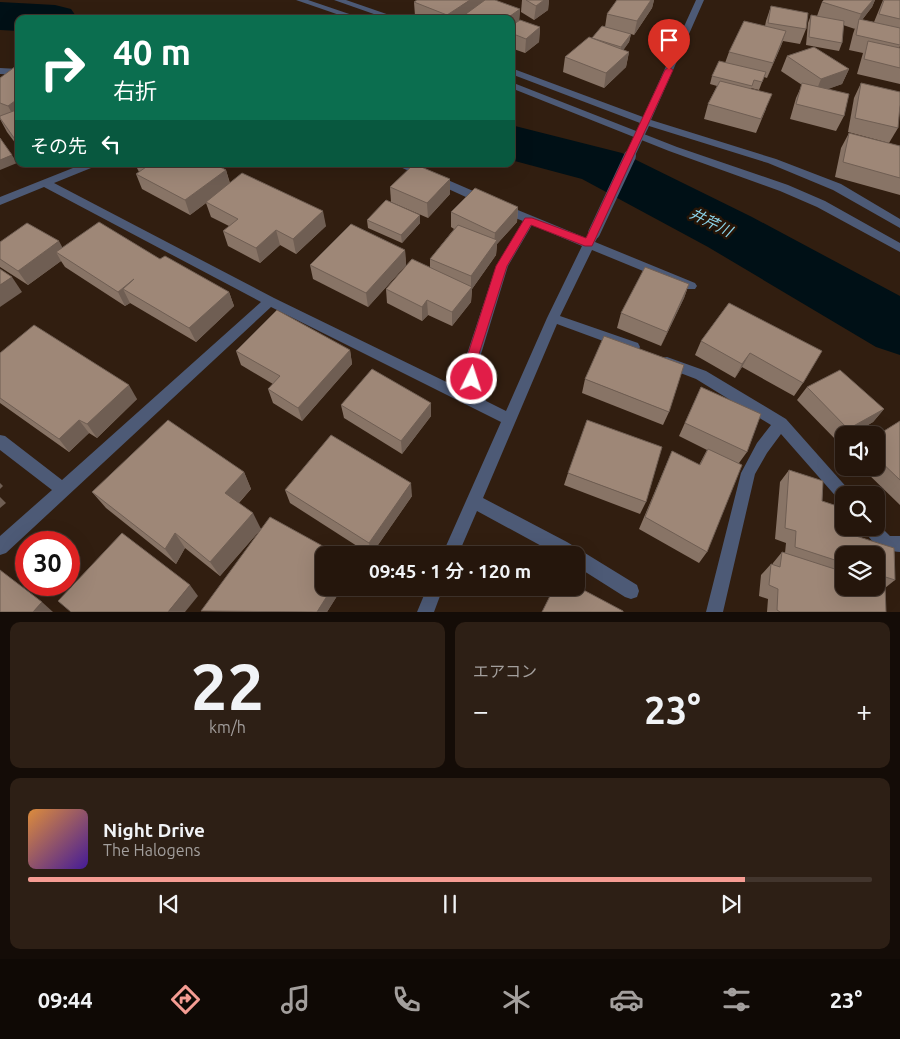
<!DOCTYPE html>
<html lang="ja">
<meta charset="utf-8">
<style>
body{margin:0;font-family:Ubuntu,"Noto Sans JP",sans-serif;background:#2d1f15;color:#f1f3f6;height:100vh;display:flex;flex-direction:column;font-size:19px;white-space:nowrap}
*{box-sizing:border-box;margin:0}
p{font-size:16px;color:#a39f9d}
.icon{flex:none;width:28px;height:28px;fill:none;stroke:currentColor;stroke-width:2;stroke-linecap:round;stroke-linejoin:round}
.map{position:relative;height:612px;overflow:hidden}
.sheet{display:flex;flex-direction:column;gap:10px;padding:10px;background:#140c07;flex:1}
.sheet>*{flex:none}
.banner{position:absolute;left:15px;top:15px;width:500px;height:152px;border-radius:10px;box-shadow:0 5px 20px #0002,0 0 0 1px #42352d;background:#0b6e4f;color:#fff;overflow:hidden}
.fabs{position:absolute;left:835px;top:426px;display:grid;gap:10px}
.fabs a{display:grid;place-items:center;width:50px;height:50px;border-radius:10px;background:#25160c;box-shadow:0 5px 20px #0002,0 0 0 1px #42352d;font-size:25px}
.speed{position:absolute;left:15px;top:531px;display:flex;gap:10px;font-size:25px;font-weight:700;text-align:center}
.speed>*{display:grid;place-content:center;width:65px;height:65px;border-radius:50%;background:#25160c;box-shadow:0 5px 20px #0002,0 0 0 1px #42352d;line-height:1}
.speed .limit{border:8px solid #d22;background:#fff;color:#111}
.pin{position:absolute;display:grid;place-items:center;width:42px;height:42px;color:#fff;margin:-51px -21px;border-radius:50% 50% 50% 0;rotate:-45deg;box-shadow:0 0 5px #0007}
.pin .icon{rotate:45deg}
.me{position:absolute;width:55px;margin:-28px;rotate:4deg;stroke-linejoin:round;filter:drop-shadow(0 0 4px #0008)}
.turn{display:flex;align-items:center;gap:18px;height:105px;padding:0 15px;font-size:22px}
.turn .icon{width:65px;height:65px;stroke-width:2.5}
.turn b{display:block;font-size:35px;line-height:42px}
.then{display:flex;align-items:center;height:48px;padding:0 15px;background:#0003;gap:10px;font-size:19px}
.big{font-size:38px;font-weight:600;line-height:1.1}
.sheet .widget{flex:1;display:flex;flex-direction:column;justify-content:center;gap:8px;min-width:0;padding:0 18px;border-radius:10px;background:#2d1f15}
.sheet .dial{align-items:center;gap:0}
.dial b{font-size:65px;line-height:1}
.song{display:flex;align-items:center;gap:15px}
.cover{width:60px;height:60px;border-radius:8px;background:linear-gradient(135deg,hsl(30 70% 55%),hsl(260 70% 35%))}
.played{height:5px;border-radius:2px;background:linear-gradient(90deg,#f59c93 85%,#42352d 85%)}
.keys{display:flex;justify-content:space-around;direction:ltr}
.heat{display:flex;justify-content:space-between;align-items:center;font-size:28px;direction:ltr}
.sheet .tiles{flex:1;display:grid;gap:10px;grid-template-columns:1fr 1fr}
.widget:last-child{grid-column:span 2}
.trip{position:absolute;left:315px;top:546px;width:270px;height:50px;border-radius:10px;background:#25160c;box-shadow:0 5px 20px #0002,0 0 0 1px #42352d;font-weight:600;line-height:50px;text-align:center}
.tabs{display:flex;height:80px;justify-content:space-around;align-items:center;background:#0f0905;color:#a39f9d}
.tabs .icon{width:35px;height:35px}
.tabs .current{color:#f59c93}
.tabs b{font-size:22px;color:#f1f3f6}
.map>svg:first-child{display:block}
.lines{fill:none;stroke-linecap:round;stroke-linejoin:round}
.river{fill:#001016;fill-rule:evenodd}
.minor{fill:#4d5a76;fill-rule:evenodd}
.minor-bridge-far1{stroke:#4d5a76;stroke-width:9}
.minor-bridge{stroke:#4d5a76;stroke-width:12}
.wall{fill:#887466;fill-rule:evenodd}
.shaded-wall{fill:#6f5e53}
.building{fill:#9e8777;stroke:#6f5e53}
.route{fill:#e11d48;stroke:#92132f}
.labels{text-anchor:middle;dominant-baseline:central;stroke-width:5;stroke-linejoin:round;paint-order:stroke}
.water-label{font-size:15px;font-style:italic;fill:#8dd5eb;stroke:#261507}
</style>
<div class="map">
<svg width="900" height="612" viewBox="0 0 900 612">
<rect width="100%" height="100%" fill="#311e10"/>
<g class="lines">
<g class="river">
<polygon points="0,2 55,5 71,9 78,19 19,19 19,31 0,30"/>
<polygon points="511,125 622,153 752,217 900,296 900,355 876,347 708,247 582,179 511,160"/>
</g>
<g class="minor">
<polygon points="296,0 308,0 364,19 351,19"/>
<polygon points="334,0 346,0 401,19 388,19"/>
<polygon points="696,0 704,0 651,120 776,159 841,184 900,219 900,228 833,190 768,163 649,126 647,130 639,130 638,128 640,123 511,74 511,68 643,117"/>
<polygon points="0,68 19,69 19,75 0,74"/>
<polygon points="511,82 677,147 788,185 825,201 900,243 900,252 817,207 780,191 669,151 511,88"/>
<path d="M83 164H97L96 166 54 183 274 298 469 393 465 379 467 354 496 266 523 221 500 212 498 209 500 206H508L586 238 590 230H598L600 233 595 242 695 283 697 286 695 289H687L592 250 560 316 638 343 640 347 638 351 633 352 557 324 483 498 567 542 637 585 639 591 637 597 631 599 625 597 576 566V555H558L477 511 458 555H442L501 422 271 307 6 553 0 555V536L52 490 0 450V435L5 436 62 480 261 302 44 187 0 205V197ZM532 225 582 246 547 318 506 411 486 401 479 379 481 354 508 266Z"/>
<polygon points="397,164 411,164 487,197 488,200 483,204 479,203 398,166"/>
<polygon points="667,357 706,371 786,419 849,490 852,495 844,495 844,502 839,500 781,434 767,453 755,474 723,612 706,612 741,473 757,443 771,425 696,379 662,366 660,362 662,358"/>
<path d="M876 522 890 536H900V552C884 551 870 544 864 528H876Z"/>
<polygon points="427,588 443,588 434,612 417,612"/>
</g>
<polyline class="minor-bridge-far1" points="629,158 643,128"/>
<polyline class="minor-bridge" points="594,233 630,156"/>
</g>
<g class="wall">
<polygon points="522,0 549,0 548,10 534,20 521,12"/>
<polygon points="617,0 654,0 652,8 634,35 631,34 629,42 623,50 629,52 626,67 604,88 563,72 565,57 592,38 605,27 607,14"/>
<polygon points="824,0 875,0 872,7 862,20 874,22 883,0 900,0 900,46 899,48 900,48 900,84 857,74 863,53 849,50 853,34 855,28 855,29 843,25 842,43 839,51 806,45 808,23 811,15 817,16 822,2"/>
<polygon points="414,2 520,9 519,21 540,27 539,42 525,53 511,48 511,19 421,19 415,16"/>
<polygon points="771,6 806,29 800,44 783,41 767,78 764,77 759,90 751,88 751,89 766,109 756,133 704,119 708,104 717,86 710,84 712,76 725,63 729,52 765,26 766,21"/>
<polygon points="787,56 849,69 842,84 827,89 844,116 836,131 790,119 796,98 802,85 781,71"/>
<polygon points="19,67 19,148 7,132 0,119 0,78"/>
<polygon points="861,83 898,128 889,143 848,132 854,98"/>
<polygon points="849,133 900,146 900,195 835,177 841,148"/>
<polygon points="135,164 214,164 226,170 230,183 326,226 296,254 280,245 260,263 228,246 223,231 229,226 211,217 206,203 190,215 142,189 136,174 139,172"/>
<polygon points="390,187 450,194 428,218 391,202"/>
<polygon points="518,207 517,222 497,244 496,255 472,289 471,302 452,326 428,315 422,321 387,303 386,289 430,268 430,259 454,229 451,227 451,212"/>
<polygon points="420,215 420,223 402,243 368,228 367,220"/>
<polygon points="0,242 63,248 160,259 229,292 234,306 196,342 130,303 125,306 65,267 61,261 28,285 0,267"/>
<polygon points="405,250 406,265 368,307 313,279 310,265"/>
<polygon points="689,284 684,298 661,346 617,328 621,313"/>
<polygon points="729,303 803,383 794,396 742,367 735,378 695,355 701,341"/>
<polygon points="350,350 352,364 302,421 273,403 268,389 273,384 241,365 236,351"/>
<polygon points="0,353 137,399 97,438 89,433 69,452 0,403"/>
<polygon points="585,379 669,412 663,425 582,393"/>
<polygon points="701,387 747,452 739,463 707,552 699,563 639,529 672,451 699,465 707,450 679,436"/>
<polygon points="807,387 884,409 873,422 851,435 844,435 844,439 838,442 797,400"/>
<polygon points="431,403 431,416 402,454 344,418 341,405"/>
<polygon points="900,421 900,505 862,468 876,468 876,436"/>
<path d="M789 470 823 481 822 501 840 507V531L894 548 895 580 885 588 886 612H767L768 599 759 596 761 575 771 564 772 565 773 563 782 552 785 553 786 543 775 539 780 482ZM844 555H876V588H844Z"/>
<polygon points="244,472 251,489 239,503 261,529 324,588 342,588 327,612 260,530 220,576 185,548 176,564 106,508 92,492"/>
<polygon points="568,473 646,502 640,514 564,485"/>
<polygon points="285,490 412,496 371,555 290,503"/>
</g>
<g class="shaded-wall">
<polygon points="470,0 490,0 463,19 447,19 447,15"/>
<polygon points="544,0 549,0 548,10 534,20 536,6"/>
<polygon points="651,0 654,0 652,8 634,35 637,21"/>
<polygon points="873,0 875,0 872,7 858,25 859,19 855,29 861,14"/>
<polygon points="520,9 519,23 511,29 511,19 506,19"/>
<polygon points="540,27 539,42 525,53 526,39"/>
<polygon points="786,31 781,46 767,78 773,63"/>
<polygon points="631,34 629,42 620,55 621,47"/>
<polygon points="629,52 626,67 604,88 606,73"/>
<polygon points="849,69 842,84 815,94 821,79"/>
<polygon points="19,98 19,118 16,121 8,106"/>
<polygon points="12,155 17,163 0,170 0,160"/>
<polygon points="226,170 230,185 190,215 185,200"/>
<polygon points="450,179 450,194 428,218 427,203"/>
<polygon points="518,207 517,222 497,244 496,255 472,289 471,302 452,326 452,312 471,288 471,276 494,244 495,233"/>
<polygon points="323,211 326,226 296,254 293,239"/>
<polygon points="420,215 420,223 402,243 401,235"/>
<polygon points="276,230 280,245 260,263 256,248"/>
<polygon points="59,241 67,256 56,252 61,261 28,285 18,271"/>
<polygon points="405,250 406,265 368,307 366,293"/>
<polygon points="12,277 22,292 0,307 0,285"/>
<polygon points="134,279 123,289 130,303 125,306 118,292"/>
<polygon points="689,284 684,298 661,346 667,332"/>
<polygon points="229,292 234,306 196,342 189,328"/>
<polygon points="427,300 428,315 422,321 422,307"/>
<polygon points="350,350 352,364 302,421 298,408"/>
<polygon points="750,353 742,367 735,378 742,364"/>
<polygon points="129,385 137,399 97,438 87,424"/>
<polygon points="431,403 431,416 402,454 401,441"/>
<polygon points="884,409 873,422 851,435 844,435 848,429"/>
<polygon points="79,420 89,433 69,452 59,439"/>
<polygon points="844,435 844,439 838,442"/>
<polygon points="244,472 251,489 233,509 225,493"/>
<polygon points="0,483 3,486 0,489"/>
<polygon points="411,483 412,496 371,555 369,543"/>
<polygon points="0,497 6,503 0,508"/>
<polygon points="253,513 261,529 220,576 210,562"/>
<polygon points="175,533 185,548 176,564 165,549"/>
<polygon points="190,585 198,596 185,612 168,612"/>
<polygon points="332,588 342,588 327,612 317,612"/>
<polygon points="42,602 53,612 33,612"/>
</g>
<g class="building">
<polygon points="417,0 470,0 447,15 414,2"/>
<polygon points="485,0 495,0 520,9 506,19 459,19"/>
<polygon points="526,0 544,0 536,6"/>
<polygon points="617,0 651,0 637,21 607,14"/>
<polygon points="824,0 873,0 861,14 822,2"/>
<polygon points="884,0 900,0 900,19 879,14"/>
<polygon points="771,6 808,13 806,29 768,23"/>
<polygon points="811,15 844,21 842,43 809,37"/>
<polygon points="859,19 900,28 900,45 856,35"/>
<polygon points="520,20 540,27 526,39 511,33 511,26"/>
<polygon points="744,21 786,31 773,63 729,52"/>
<polygon points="602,26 631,34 621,47 592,38"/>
<polygon points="589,37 629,52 606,73 565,57"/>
<polygon points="868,41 900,48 900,68 864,59"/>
<polygon points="814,47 849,69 821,79 787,56"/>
<polygon points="719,61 766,72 762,82 754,80 752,86 712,76"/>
<polygon points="16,66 19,67 19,98 8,106 0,103 0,78"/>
<polygon points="720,81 772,94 761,119 708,104"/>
<polygon points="802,83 849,94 844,116 796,104"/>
<polygon points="861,83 900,92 900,105 898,128 855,118"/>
<polygon points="19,109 19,145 0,118 0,116"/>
<polygon points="849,133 900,146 900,178 843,162"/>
<polygon points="0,138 12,155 0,160"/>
<polygon points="147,164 214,164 226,170 185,200 136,174 149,165"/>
<polygon points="414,164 450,179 427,203 390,187"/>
<polygon points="242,173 323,211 293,239 276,230 256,248 223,231 238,219 206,202"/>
<polygon points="475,188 518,207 495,233 451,212"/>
<polygon points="386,200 420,215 401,235 367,220"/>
<polygon points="99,222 160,259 165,256 229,292 189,328 123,289 134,279 118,292 56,252"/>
<polygon points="27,223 59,241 18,271 0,259 0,242"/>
<polygon points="351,224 405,250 366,293 310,265"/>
<polygon points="458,225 497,240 471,276 430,259"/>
<polygon points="412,259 472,287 452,312 427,300 422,307 386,289"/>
<polygon points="645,267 689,284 667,332 621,313"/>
<polygon points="0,269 12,277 0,285"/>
<polygon points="729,303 822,351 803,383 750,353 742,364 701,341"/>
<polygon points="277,310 350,350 298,408 268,389 280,376 236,351"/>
<polygon points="34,325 129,385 87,424 79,420 59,439 0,398 0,353"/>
<polygon points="604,336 684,365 669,412 585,379"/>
<polygon points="372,369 431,403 401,441 341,405"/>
<polygon points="840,370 884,409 848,429 807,387"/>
<polygon points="701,387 761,414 747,452 685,423"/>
<polygon points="168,420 244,472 225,493 253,513 210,562 175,533 165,549 92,492"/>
<polygon points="587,420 662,447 646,502 568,473"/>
<polygon points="900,421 900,480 876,457 876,436"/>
<polygon points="331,435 411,483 369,543 285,490"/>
<polygon points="708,449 742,465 707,552 645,517 672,451 700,465"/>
<polygon points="789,470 823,481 822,501 840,507 840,531 894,548 895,580 876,574 876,555 844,555 844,563 795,547 796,531 785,528"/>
<polygon points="270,517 339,555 324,555 324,588 332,588 317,612 201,611"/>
<polygon points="122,533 190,585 168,612 71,612 58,601"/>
<polygon points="782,552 844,572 844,588 876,588 876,583 885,586 886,612 780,612 777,610 778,589 769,585 771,564 780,567"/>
<polygon points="0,570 42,602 33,612 0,612"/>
<polygon points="576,586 623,611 623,612 542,612 554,588 576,588"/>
</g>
<polygon class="route" points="669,67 673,70 592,246 585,246 531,225 507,266 479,354 478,379 476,383 468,383 466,379 468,354 496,266 525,218 532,218 586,238 665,70"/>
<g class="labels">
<g class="water-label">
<text transform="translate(711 222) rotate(27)">井芹川</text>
</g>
</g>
</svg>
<div class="fabs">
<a><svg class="icon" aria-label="sound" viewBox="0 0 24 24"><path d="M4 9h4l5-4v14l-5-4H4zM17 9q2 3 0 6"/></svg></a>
<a><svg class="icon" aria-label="search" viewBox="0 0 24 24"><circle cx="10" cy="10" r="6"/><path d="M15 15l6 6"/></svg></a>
<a><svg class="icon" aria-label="layers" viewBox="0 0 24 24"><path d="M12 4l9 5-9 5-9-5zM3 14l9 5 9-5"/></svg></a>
</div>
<div class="speed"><div class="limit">30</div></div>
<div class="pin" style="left:669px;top:70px;background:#d93025"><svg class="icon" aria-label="arrive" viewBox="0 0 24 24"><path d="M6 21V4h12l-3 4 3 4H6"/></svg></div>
<svg class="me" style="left:472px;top:379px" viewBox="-20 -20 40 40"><circle r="17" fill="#e11d48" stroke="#fff" stroke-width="3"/><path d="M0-11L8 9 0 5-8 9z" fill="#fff"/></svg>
<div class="trip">09:45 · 1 分 · 120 m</div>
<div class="banner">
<div class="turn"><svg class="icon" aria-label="right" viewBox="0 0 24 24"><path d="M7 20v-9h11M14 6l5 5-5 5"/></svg><div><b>40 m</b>右折</div></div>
<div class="then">その先<svg class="icon" aria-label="left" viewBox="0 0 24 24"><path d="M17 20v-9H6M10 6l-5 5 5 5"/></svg></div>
</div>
</div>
<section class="sheet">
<div class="tiles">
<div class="widget dial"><b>22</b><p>km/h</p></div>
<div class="widget"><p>エアコン</p>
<div class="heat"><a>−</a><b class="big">23°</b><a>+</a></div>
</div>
<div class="widget">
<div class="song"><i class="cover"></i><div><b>Night Drive</b><p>The Halogens</p></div></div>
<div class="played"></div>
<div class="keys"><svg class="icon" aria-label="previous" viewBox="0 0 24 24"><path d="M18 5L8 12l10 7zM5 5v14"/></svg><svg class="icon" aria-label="pause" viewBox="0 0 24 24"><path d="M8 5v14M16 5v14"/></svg><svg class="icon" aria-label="next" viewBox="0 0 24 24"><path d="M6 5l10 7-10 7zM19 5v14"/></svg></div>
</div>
</div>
</section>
<nav class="tabs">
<b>09:44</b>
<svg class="icon current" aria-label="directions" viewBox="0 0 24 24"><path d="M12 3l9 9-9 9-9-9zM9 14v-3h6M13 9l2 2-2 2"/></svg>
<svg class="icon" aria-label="music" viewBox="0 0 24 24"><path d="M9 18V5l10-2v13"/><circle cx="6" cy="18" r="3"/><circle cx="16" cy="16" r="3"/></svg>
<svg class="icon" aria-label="phone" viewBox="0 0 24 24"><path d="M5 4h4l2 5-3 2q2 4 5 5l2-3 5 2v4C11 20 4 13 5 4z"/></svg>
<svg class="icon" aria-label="climate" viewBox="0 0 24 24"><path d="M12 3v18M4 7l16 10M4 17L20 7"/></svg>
<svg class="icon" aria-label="car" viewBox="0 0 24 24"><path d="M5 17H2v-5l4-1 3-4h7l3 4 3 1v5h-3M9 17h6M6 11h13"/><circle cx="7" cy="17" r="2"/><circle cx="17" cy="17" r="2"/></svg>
<svg class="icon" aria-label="filters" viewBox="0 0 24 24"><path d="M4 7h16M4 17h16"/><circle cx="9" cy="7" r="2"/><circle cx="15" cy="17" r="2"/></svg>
<b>23°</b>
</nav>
